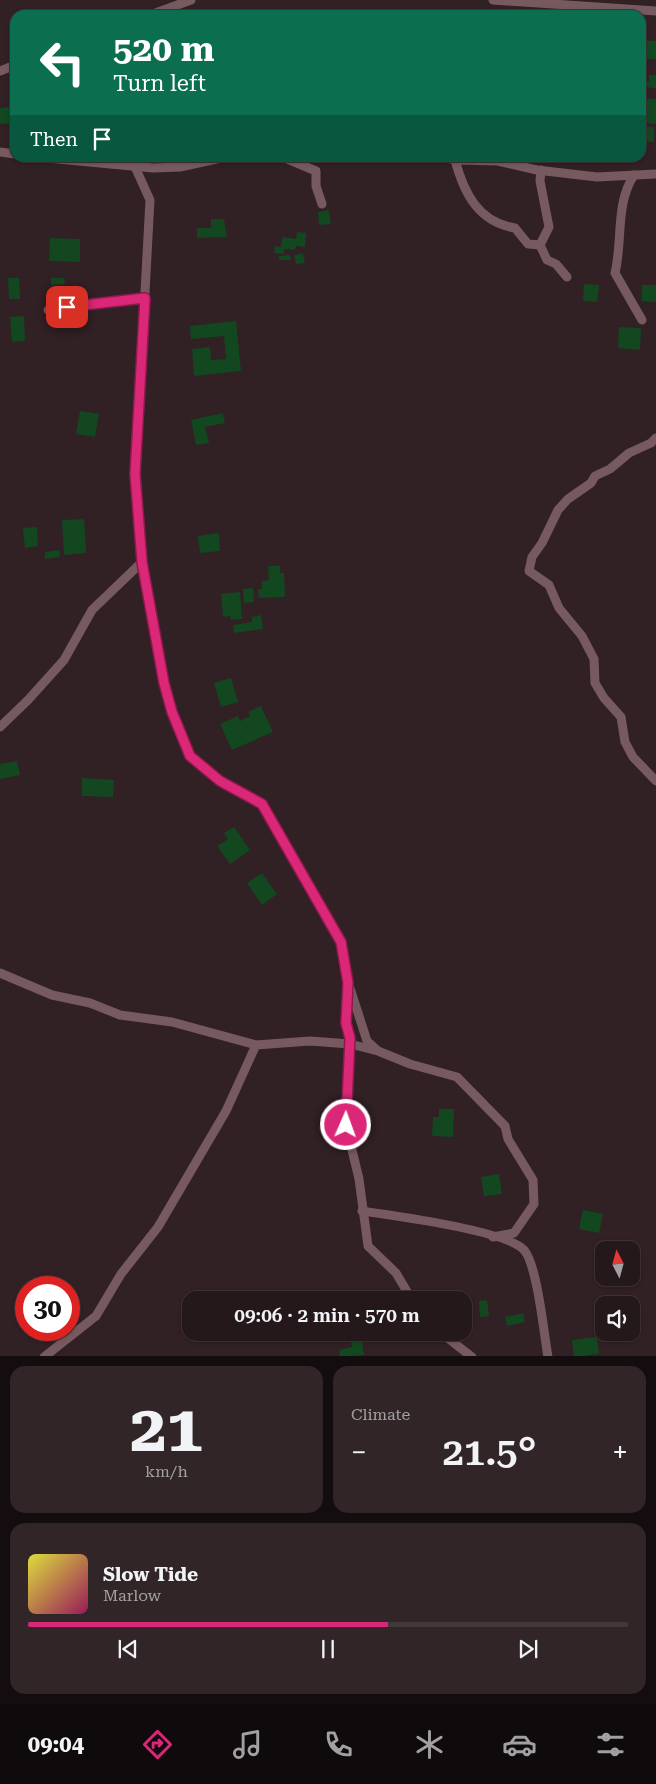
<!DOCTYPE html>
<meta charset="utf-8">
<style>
body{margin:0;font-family:"Roboto Serif",serif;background:#312528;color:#f1f3f6;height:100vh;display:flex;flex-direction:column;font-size:19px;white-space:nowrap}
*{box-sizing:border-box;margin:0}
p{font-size:16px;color:#a3a0a3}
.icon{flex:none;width:28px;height:28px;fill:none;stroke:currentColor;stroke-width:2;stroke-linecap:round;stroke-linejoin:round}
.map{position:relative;height:1356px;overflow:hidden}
.details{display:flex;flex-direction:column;gap:10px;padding:10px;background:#140d0f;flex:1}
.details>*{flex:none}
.banner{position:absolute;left:10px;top:10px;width:636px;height:152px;border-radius:15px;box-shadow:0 1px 4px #0004,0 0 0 1px #42373a;background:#0b6e4f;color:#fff;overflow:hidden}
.needle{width:32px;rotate:354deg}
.fabs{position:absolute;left:595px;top:1241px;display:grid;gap:10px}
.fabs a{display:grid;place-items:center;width:45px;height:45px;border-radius:10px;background:#25181b;box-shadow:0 1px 4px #0004,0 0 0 1px #42373a;font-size:25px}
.speed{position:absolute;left:15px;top:1276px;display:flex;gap:10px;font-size:25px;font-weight:700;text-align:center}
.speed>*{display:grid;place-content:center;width:65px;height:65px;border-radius:50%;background:#25181b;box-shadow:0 1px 4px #0004,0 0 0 1px #42373a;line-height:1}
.speed .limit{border:8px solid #d22;background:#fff;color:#111}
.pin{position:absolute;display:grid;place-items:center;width:42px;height:42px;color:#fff;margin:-21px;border-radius:10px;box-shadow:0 2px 8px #0006}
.me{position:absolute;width:55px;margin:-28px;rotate:2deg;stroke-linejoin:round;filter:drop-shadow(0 0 4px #0008)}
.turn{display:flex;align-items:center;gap:18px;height:105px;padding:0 20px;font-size:22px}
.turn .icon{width:65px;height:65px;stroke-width:2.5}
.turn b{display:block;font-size:35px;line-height:42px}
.then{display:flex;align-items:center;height:48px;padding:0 20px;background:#0003;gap:10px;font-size:19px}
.big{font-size:38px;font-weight:600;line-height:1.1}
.details .card{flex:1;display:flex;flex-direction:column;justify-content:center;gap:8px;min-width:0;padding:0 18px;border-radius:15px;background:#312528}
.details .dial{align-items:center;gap:0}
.dial b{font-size:65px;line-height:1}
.song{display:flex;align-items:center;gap:15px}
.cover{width:60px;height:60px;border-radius:8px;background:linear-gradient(135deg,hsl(60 70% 55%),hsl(330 70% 35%))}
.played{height:5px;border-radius:2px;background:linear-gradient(90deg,#db2777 60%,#42373a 60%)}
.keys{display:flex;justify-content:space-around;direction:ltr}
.heat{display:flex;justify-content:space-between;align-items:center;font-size:28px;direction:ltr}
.details .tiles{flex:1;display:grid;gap:10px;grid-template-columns:1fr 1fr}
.card:last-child{grid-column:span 2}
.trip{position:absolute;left:182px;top:1291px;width:290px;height:50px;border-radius:15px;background:#25181b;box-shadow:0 1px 4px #0004,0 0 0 1px #42373a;font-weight:600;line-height:50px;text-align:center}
.menu{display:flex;height:80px;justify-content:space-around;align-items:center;background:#0f0a0b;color:#a3a0a3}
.menu .icon{width:35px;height:35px}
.menu .current{color:#db2777}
.menu b{font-size:22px;color:#f1f3f6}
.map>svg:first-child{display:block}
.building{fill:#124720}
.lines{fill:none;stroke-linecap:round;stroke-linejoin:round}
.minor{stroke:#775a60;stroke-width:9}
.route-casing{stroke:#8e194d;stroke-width:12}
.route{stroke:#db2777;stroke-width:9}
</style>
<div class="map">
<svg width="656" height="1357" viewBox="0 0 656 1357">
<rect width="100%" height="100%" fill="#312024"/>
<g class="building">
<polygon points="641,40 656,41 656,59 646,59 645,81 649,82 649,75 656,75 656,88 641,87"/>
<polygon points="641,98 656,99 656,124 641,123"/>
<polygon points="9,107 10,115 15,114 15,123 0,124 0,108"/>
<polygon points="641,126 654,127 654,142 641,141"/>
<polygon points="329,210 331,224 319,225 318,212"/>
<polygon points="211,219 224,219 227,237 197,238 197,228 211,228"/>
<polygon points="297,232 306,233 305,247 296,246 295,250 284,249 284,254 274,253 275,246 281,247 282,237 296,239"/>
<polygon points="50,238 80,239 80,262 49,261"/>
<polygon points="303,253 305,263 296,264 294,255"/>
<polygon points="290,255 291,260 279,260 279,256"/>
<polygon points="8,278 19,278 20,299 9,299"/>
<polygon points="51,278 64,278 65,284 51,285"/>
<polygon points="584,284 599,285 597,302 583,301"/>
<polygon points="642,285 656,285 656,302 642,301"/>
<polygon points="24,316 25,341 12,342 10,317"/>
<polygon points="236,321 241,371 194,376 192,349 210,347 211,360 226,359 224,336 191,339 190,326"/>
<polygon points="619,327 641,328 640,350 618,348"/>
<polygon points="80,411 99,414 95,437 76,434"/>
<polygon points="223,413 225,423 205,427 209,443 196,445 191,420"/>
<polygon points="84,519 86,553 64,555 62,520"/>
<polygon points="37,527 38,546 25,548 23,528"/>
<polygon points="219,533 220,551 200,553 198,536"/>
<polygon points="59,550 60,557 45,559 45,552"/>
<polygon points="268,566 280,566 280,573 284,573 285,597 259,598 258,589 262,589 262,581 269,580"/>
<polygon points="253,588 254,602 244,603 243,589"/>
<polygon points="240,592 242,619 231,620 230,616 223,617 221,594"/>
<polygon points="261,615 263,629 234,633 233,625 252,622 252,617"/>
<polygon points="231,678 238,702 221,707 214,683"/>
<polygon points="261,706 273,732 232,750 220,724 238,716 240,721 250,716 248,712"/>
<polygon points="17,761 20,775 0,779 0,764"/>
<polygon points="82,778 114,780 113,797 82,796"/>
<polygon points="234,827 250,850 230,864 217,846 228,839 224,833"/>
<polygon points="262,873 277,894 262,905 247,883"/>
<polygon points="439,1109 454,1109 453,1137 432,1136 433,1117 439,1117"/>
<polygon points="499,1174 502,1194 484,1196 481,1177"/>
<polygon points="583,1210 603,1214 599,1233 579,1229"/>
<polygon points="487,1300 489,1316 480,1317 479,1301"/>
<polygon points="523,1313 525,1322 507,1326 505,1317"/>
<polygon points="597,1337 599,1354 574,1357 572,1340"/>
<polygon points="362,1340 364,1355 340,1357 339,1350 352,1347 351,1342"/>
</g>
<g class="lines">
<g class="minor">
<polyline points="493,0 656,11"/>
<polyline points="150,15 191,0"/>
<polyline points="0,71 15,65"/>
<polyline points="0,152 15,154"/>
<polyline points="47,158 153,168 180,167 221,158"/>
<polyline points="131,158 150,200 135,475 142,562 164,683 172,712 190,756 220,781 262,804 341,942 348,983 346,1023 350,1038 346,1125 359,1179 368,1246 396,1273 412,1300"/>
<polyline points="285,158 316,171 316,186 322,204"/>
<polyline points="419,158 433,158"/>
<polyline points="447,158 457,160 498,161 537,170 597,177 656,174"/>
<path d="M455 160C464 193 478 222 515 228L528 244 540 245"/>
<polyline points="541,170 540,181 549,227 540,245 547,260 556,264 567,277"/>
<path d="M634 175C615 204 623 240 615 273L642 320"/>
<polyline points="48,310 145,298"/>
<polyline points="656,438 651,443 629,453 610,469 595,476 591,483 568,499 558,510 542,543 532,557 529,571 549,585 559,608 582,636 594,659 595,683 604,698 621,717 625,742 633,757 656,781"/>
<polyline points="0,727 28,700 64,660 92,610 142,562"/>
<polyline points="0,973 52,995 90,1003 120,1015 172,1022 256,1045"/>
<polyline points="350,988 367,1041 377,1050"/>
<path d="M362 1211C391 1215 508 1231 524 1250 537 1264 544 1334 548 1357"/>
<polyline points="440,1332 472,1357"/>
<polyline points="44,1357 96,1316 121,1274 158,1227 226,1111 256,1045 310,1041 350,1044 378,1051 410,1064 457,1077 505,1126 508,1139 533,1180 534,1204 514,1233 493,1237"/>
</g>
</g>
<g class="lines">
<g class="route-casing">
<polyline id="route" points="67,307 145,298 135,474 142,562 164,683 172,712 190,756 220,781 262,804 341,942 348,983 346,1023 350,1038 346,1125"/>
</g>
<use href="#route" class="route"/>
</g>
</svg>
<div class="fabs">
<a><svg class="needle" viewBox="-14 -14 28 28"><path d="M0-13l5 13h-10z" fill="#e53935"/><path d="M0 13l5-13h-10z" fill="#a3a0a3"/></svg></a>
<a><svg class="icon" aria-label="sound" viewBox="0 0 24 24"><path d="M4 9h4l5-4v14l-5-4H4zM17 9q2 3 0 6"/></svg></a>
</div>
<div class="speed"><div class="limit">30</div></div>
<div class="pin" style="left:67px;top:307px;background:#d93025"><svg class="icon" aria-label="arrive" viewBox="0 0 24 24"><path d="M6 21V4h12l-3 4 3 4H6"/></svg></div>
<svg class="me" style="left:346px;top:1125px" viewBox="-20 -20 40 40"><circle r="17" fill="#db2777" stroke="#fff" stroke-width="3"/><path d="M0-11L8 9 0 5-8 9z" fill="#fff"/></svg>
<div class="trip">09:06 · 2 min · 570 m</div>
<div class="banner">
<div class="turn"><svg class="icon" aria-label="left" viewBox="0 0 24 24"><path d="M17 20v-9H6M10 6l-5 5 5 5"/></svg><div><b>520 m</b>Turn left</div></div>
<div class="then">Then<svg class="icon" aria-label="arrive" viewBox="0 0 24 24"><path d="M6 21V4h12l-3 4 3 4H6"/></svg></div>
</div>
</div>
<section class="details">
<div class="tiles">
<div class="card dial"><b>21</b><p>km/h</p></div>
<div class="card"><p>Climate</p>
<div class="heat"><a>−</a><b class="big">21.5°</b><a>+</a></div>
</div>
<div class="card">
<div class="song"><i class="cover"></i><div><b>Slow Tide</b><p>Marlow</p></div></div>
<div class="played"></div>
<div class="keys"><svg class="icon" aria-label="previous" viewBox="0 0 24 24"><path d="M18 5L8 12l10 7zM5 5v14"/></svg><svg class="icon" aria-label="pause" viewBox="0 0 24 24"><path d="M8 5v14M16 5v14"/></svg><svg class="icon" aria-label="next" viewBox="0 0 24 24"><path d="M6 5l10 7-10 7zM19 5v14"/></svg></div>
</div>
</div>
</section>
<nav class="menu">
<b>09:04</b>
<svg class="icon current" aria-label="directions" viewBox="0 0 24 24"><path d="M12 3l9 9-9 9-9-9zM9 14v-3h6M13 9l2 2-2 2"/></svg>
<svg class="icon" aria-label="music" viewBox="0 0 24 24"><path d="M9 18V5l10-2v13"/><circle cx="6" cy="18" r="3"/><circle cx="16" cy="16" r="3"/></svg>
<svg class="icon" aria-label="phone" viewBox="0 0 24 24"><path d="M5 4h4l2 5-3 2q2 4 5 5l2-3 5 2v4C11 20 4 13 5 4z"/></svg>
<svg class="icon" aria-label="climate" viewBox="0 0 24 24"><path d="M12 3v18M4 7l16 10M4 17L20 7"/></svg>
<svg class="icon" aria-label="car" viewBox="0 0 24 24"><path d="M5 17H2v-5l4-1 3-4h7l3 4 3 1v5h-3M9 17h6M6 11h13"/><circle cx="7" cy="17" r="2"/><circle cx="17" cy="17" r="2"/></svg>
<svg class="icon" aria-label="filters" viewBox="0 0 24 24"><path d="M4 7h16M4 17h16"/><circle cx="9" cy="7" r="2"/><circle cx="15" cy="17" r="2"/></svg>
</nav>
